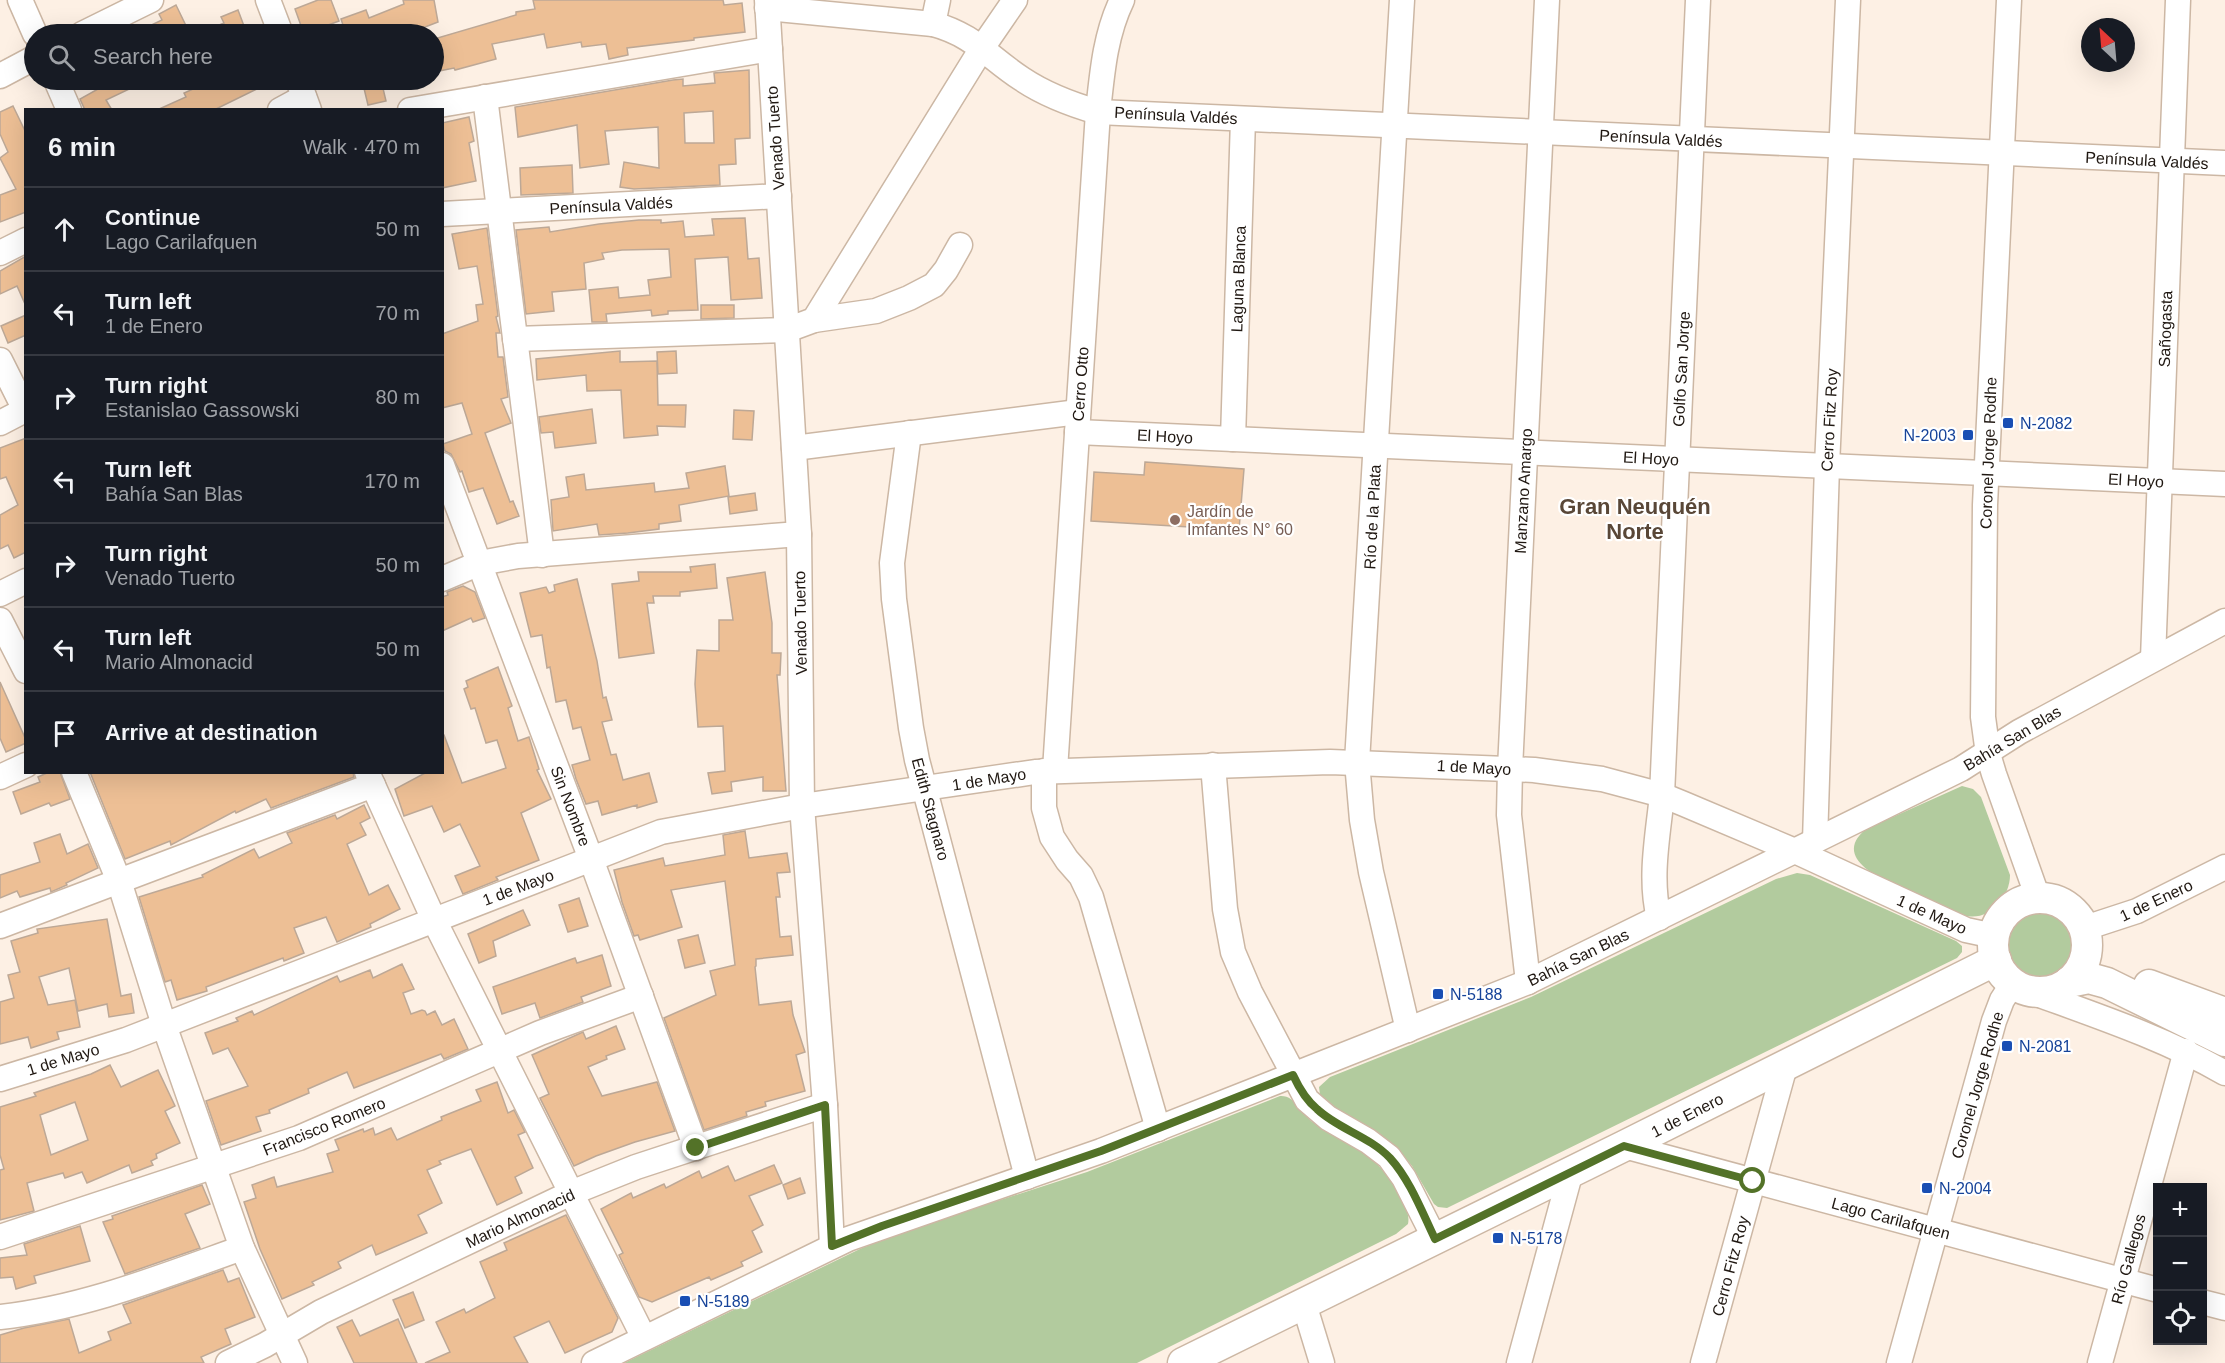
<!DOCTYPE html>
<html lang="en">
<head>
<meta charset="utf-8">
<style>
	:root { --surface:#171b24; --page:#242831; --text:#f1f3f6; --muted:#9ea1a6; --line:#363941 }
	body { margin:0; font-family:Helvetica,sans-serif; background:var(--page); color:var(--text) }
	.controls { position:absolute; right:18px; bottom:18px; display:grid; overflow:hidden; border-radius:0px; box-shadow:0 6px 24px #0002 }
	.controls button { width:54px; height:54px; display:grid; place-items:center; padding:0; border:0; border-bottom:2px solid var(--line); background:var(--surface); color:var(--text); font:30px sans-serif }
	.compass { position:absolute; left:2081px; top:18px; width:54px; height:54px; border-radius:50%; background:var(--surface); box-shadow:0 6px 24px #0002; rotate:334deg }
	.stop { position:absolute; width:18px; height:18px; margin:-14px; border:4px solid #537228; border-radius:50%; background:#fff }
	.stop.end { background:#537228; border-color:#fff; box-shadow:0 2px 6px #0008 }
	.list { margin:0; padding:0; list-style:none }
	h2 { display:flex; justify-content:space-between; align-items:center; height:78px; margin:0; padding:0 24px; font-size:26px }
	h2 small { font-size:20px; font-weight:400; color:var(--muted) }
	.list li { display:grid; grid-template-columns:39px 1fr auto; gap:18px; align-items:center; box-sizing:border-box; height:84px; padding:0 24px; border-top:2px solid var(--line) }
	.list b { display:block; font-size:22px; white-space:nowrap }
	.list p { margin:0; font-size:20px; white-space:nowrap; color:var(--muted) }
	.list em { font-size:20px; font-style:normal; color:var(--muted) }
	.icon { flex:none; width:33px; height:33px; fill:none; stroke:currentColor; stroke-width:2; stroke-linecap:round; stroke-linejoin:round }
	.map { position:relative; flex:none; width:2225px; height:1363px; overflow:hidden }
	.search { position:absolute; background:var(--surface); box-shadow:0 6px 24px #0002; left:24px; top:24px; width:420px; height:66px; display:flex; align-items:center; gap:15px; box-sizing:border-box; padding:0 21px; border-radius:33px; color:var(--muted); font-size:22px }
	.panel { position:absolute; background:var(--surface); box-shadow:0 6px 24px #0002; left:24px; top:108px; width:420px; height:666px; border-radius:0px }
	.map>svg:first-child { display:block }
	.green { fill:#b2cb9e }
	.building { fill:#edbf95; stroke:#bda896; stroke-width:1.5; fill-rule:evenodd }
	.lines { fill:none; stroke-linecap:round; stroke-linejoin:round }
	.minor-casing { stroke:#ccb7a4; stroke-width:27 }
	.major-casing { stroke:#ccb7a4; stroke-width:33 }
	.minor { stroke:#fff; stroke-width:24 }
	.major { stroke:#fff; stroke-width:30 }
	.route { stroke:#537228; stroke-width:8 }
	.transit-dot { fill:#1a4fb4; stroke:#fff; stroke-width:2 }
	.education-dot { fill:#8d6e63; stroke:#fff; stroke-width:2 }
	.labels { text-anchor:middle; stroke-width:4.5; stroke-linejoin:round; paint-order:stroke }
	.street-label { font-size:16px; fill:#201812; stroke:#fff }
	.transit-label { font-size:16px; fill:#164399; stroke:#fff; text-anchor:start }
	.education-label { font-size:16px; fill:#785e54; stroke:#fff; text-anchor:start }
	.district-label { font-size:22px; font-weight:bold; fill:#594737; stroke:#fff }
</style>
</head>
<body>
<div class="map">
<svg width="2225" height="1363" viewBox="0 0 2225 1363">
	<rect width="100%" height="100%" fill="#fdf0e4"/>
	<g class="green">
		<path d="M1962,786L1973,789L1981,797L2010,875C2010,899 1987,923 1963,915C1947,908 1931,901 1915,894C1893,884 1827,861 1866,829Z"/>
		<path d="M1797,873L1810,875L1956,941L1962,946V952L1957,958L1447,1208L1438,1207L1434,1204L1412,1166L1398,1149L1335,1110L1320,1095L1319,1087L1330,1077L1531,997L1776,879Z"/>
		<circle cx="2040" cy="944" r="33"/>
		<path d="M1280,1096C1296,1095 1302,1115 1314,1123C1353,1149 1378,1152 1400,1197C1405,1206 1410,1214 1408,1224L1396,1234L1137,1363H624L862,1248L923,1225L1087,1172Z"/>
	</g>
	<g class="building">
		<path d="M318,0H331L339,21L304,34L295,9Z"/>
		<path d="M403,0H434L438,22L407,34H330L344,28L341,19L366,10L369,18L404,4Z"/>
		<path d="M533,0H723L724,5L742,3L745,32L694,38V40L627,48L628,55L609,59L606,44L582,47L581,42L547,48L544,34L492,44L496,59L455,70L454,68L434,72V39L516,15V12L535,9Z"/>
		<path d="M176,5L190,34H133L162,20L159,14Z"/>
		<path d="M238,10L247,34H198L224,23L221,17Z"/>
		<path d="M749,70L750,138L735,139L736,164L719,165L720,185L634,189L620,187L624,162L659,168L658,127L605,131L609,164L580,168L577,125L518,137L515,107L673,80L683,79V86L715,83L714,73ZM713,111L714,143H685L684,113Z"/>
		<path d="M114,80H148L106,100L112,110H85L80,99Z"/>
		<path d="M213,80H275L214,110H157L186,97L184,93Z"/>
		<path d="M362,80H381L386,101L368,105Z"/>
		<path d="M13,106L26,133V212L0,222V195L16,189L0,158L8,152L0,134V112Z"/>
		<path d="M469,117L474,141L469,143L476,181L442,188V123Z"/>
		<path d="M572,165L573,193L521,195L520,168Z"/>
		<path d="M745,218L748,259L759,258L762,298L731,300L728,257L695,259L698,310L668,311V314L652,316L651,310L606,314L607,322H592L589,290L618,287L619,298L650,295L648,280L671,277L669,249L622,250L602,253L604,259L584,263L586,289L552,292L554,311L526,314L516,230L549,227L550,232L599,224L639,220H661V223L683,221L685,237L714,235L712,219Z"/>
		<path d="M487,228L498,316L496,317L500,333H496L498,357H503L508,397L501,399L511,423L485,433L510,502L513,501L519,516L497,524L483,488L469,492L462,471L460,472L451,454L445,451L443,444L472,434L462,403L442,408V334L478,321L476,305L483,304L477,266L459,269L452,234Z"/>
		<path d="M26,256V304H25L17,286L0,294V271Z"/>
		<path d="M701,305H734V318L701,319Z"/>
		<path d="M26,315V335L8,343L1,326Z"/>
		<path d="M620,351V362L657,361L658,405H686L685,427L657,426L658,435L624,438L621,390L587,391L586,375L537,380L536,359Z"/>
		<path d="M676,351L677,373L658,374L657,352Z"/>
		<path d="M592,409L596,443L555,448L553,432L541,433L539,417Z"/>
		<path d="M734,410L754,411L752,440L733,439Z"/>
		<path d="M26,438V552L14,558L8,545L0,549V515L18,505L6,477L0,479V448Z"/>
		<path d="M1145,462L1244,469L1239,530L1091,521L1094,472L1144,475Z"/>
		<path d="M725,466L729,496L679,505L681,521L659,524V529L628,533L599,535L597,524L553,531L551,500L569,497L566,477L584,474L586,490L654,483L655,492L689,488L686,473Z"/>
		<path d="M755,493L757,510L730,514L728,497Z"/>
		<path d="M715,564L717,588L680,592V596H653L654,603H647L654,653L619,658L612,584L639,581L638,572H691L690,567Z"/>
		<path d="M765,572L772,623V653H781L780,675H777L786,791H763V777L731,782L732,791L712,794L708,773L725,771L723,726L698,727L695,684L697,650L719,651V620H733L727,578Z"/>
		<path d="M577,579L597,661L603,698L606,697L612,720L602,722L611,755L616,754L623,780L649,773L657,802L637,808V805L602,815L598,801L586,804L576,779L572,765L590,760L581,727L573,729L566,700L556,702L550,667L547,668L542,635L531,637L520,593L546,587L549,593L555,591L554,585Z"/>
		<path d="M463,586L475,592L485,618L473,622L471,618L442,631V597L448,595L447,592Z"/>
		<path d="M498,667L512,706L508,708L518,741L529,737L539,769L537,770L551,799L521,813L539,860L496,877L498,880L463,894L455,876L480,866L460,824L444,832L432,806L404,816L395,789L427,772H442V735H444L462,783L506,768L497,740L486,743L475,708L471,709L464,689L468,687L466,681Z"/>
		<path d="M0,682L26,740V743L6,752L0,738Z"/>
		<path d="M49,772H60L70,799L51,806L49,803L21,814L13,792L40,782L38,777Z"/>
		<path d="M90,772H353L354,777L271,808L266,799L236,813L235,811L171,845L170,841L125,859Z"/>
		<path d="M364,805L370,818L360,823L366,835L347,844L369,895L388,885L400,909L370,924L371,927L337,942L326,917L294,928L304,953L284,961L283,958L206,987L207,991L177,1000L171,980L165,982L139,897L203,877L202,875L254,849L259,858L292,843L287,833L335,815L337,819Z"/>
		<path d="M745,831L749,858L787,853L790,872L777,873L780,897H776L780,937L791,936L793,955L756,959V966L755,967L759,1005L791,1001L793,1015L805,1052L796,1055L805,1091L765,1102L766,1106L746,1112L747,1116L704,1130L664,1018L716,995L710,971L735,965L725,881L671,890L682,927L640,940L638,935L634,936L622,902L614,870L663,858L665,866L725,855L723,835Z"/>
		<path d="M60,834L67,854L88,844L98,868L66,883L67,885L51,892L50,888L20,897L17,891L0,898V875L40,862L34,843Z"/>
		<path d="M579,898L588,926L568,932L559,905Z"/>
		<path d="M523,910L530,925L493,941L496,956L479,963L468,934Z"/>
		<path d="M107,919L121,996L131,994L134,1013L109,1017L107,1004L78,1011L69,968L39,977L48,1005L75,1000L80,1027L57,1032L59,1039L31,1048L28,1037L0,1044V1002L14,998L8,975L20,972L11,941L38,933L37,929Z"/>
		<path d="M698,935L705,963L685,968L678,940Z"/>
		<path d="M602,955L611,986L581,997L583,1002L540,1018L535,1003L502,1014L493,987L575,958L577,963Z"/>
		<path d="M402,964L414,989L403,993L411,1014L422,1010L425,1011L427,1015L435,1011L442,1025L454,1019L468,1049L444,1059L441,1054L354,1088L347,1072L308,1089L309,1093L269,1110L270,1113L256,1117L261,1131L221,1145L206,1101L248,1086L228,1048L213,1054L205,1033L238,1021L236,1018L252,1011L254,1015L337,976L340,982L370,970L373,978Z"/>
		<path d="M616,1026L625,1049L606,1056L607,1059L588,1067L602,1096L657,1082L675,1131L635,1142L596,1156L574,1166L540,1098L549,1094L532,1055L583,1032L586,1039Z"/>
		<path d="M110,1065L121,1087L158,1070L175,1106L165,1111L180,1143L156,1154L157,1158L151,1161L153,1165L132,1173L129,1165L87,1183L82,1172L65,1178L63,1173L27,1183L34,1211L0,1220V1170L4,1169L0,1155V1107L36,1096L34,1093L91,1074ZM75,1102L88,1140L51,1155L40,1115Z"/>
		<path d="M497,1082L508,1113L514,1110L525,1132L518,1135L533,1168L515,1177L522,1193L497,1205L471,1149L439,1161L441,1164L427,1170L442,1203L418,1215L427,1233L376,1255L372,1245L338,1262L341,1268L312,1282L314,1285L282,1299L260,1249L244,1202L256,1198L252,1185L274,1177L277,1187L333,1172L327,1154L339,1150L335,1140L363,1129L364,1132L373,1128L375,1135L391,1128L397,1140L442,1120L441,1117L481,1101L476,1090Z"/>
		<path d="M774,1165L782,1183L749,1196L763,1225L752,1231L762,1252L741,1262L743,1266L711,1280L709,1277L652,1302L639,1297L619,1255L623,1253L601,1209L631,1193L633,1198L664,1184L666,1188L699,1171L702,1178L728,1166L735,1181Z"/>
		<path d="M800,1178L805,1193L788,1199L783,1185Z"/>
		<path d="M202,1185L210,1204L185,1214L200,1248L125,1274L103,1222L113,1219L112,1216Z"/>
		<path d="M566,1215L618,1318L612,1332L565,1353L549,1321L514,1337L528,1363H425L450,1352L436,1322L464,1309L466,1313L495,1298L480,1262L507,1250L504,1243Z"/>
		<path d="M80,1226L90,1261L34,1276L36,1283L16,1289L13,1277L0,1278V1258L27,1255L24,1244Z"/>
		<path d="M223,1270L228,1282L239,1278L255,1317L225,1329L231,1344L201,1357L204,1363H0V1335L24,1328L69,1319L79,1353L111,1340L108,1332L131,1323L123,1305Z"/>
		<path d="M413,1292L424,1320L405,1328L393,1300Z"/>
		<path d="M398,1319L417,1363H354L337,1327L352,1320L360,1336Z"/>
	</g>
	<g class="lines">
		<defs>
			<g id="minor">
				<path d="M20,0L35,34"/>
				<path d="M268,0L281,34"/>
				<path d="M767,0L799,534L802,806L825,1105L832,1246"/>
				<path d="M1402,0L1357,762L1362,820L1371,872L1408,1030"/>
				<path d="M2009,0L1985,505L1983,717L1988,754L1994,774L2038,898"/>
				<path d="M767,8L933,24C974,35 988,57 1022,79C1046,95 1070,104 1098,112L2225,163"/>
				<path d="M933,24L938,0"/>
				<path d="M82,34L151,0"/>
				<path d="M0,76L34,58"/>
				<path d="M56,80L69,110"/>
				<path d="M298,80L309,110"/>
				<path d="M485,97L542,555"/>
				<path d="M280,110L304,97"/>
				<path d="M410,110L770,49"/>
				<path d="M442,214L779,196"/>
				<path d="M0,253L26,240"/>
				<path d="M814,320L876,311L909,298L934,285L946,270L960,245"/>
				<path d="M515,339L787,330L814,320L982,48L1015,0"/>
				<path d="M0,360L26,412"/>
				<path d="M0,423L25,410"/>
				<path d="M1077,432L2225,484"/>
				<path d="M909,433L892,563L894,599L911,728L917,760L1027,1177"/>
				<path d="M1233,439L1243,119"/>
				<path d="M794,448L1078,412"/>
				<path d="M442,465L591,859L696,1148"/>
				<path d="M442,579L480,563L518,556L799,534"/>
				<path d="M0,594L26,581"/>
				<path d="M0,620L26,671"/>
				<path d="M2153,659L2178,0"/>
				<path d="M1213,765L1225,909L1233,952L1250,992L1307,1100L1328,1118L1368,1141L1389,1157L1404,1178L1435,1239"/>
				<path d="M1055,770L1098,112C1102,74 1105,35 1122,0"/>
				<path d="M1044,771V808L1052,837L1067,860L1081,876L1091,897L1158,1129"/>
				<path d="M74,772L119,881L164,1025L242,1248L295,1363"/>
				<path d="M367,772L434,920L644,1338"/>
				<path d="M0,777L26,765"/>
				<path d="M1815,841L1827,466L1848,0"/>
				<path d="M1659,918C1649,878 1658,835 1662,795L1698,0"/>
				<path d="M0,926L373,785"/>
				<path d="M2085,928L2137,911L2225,867"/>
				<path d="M1528,982L1509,815L1510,769L1547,0"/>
				<path d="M2026,990C2094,1015 2162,1037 2225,1073"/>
				<path d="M0,1079L126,1040L661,832L802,806L1035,772L1330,762L1534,770L1602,779L1662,795L1684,804L1795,851L1966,930L1994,936"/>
				<path d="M1624,1146L2158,1290"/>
				<path d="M0,1237L299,1138L540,1033L641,996"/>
				<path d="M2202,1302L2225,1308"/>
				<path d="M1304,1304L1322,1363"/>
				<path d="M0,1317C84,1308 163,1276 242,1248"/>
				<path d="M228,1363L265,1345L321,1312L571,1193L636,1167L825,1105"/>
				<path d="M594,1363L848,1239L1101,1151L1528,982L1961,769L2019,732L2225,621"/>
				<path d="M1519,1363L1571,1171"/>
				<path d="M1703,1363L1785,1066"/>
				<path d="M1899,1363L1994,1021L2002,1000L2013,983"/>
				<path d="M2100,1363L2186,1051"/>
			</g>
			<g id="major">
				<circle cx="2040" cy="945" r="47"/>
				<path d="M2069,982L2089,978L2107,983L2225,1041"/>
				<path d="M2149,985L2225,1013"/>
				<path d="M1183,1363L1624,1146L1996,960"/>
			</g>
		</defs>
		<use href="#minor" class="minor-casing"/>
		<use href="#major" class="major-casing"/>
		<use href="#minor" class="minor"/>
		<use href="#major" class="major"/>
	</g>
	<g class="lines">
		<path class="route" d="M696,1148L825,1105L832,1246L882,1226L1101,1151L1293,1075C1299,1088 1306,1100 1317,1109C1338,1129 1369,1136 1390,1158C1410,1180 1422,1212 1435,1239L1624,1146L1753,1181"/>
	</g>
	<g class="transit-dot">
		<rect x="2002" y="417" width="12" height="12" rx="3"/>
		<rect x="1962" y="429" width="12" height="12" rx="3"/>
		<rect x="1432" y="988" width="12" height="12" rx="3"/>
		<rect x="2001" y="1040" width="12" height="12" rx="3"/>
		<rect x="1921" y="1182" width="12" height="12" rx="3"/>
		<rect x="1492" y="1232" width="12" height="12" rx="3"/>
		<rect x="679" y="1295" width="12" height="12" rx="3"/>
	</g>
	<circle class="education-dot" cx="1175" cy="520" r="6"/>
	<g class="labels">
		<g class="street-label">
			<text transform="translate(1176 115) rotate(3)" y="6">Península Valdés</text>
			<text transform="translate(775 138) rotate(-94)" y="6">Venado Tuerto</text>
			<text transform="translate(1661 138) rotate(3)" y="6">Península Valdés</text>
			<text transform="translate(2147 160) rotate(3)" y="6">Península Valdés</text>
			<text transform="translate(611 205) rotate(-3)" y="6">Península Valdés</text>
			<text transform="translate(1238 279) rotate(-88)" y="6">Laguna Blanca</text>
			<text transform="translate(2165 329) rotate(-88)" y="6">Sañogasta</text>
			<text transform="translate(1681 369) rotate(-87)" y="6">Golfo San Jorge</text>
			<text transform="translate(1080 384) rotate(-86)" y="6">Cerro Otto</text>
			<text transform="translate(1829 420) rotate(-87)" y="6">Cerro Fitz Roy</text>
			<text transform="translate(1165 436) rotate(3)" y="6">El Hoyo</text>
			<text transform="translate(1988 453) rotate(-88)" y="6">Coronel Jorge Rodhe</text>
			<text transform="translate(1651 458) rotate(3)" y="6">El Hoyo</text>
			<text transform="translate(2136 480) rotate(3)" y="6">El Hoyo</text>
			<text transform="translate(1523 491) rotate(-87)" y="6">Manzano Amargo</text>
			<text transform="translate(1372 517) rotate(-87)" y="6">Río de la Plata</text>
			<text transform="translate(800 623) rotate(-91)" y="6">Venado Tuerto</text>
			<text transform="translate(2012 738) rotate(-31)" y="6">Bahía San Blas</text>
			<text transform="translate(1474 767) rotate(3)" y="6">1 de Mayo</text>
			<text transform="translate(989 779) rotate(-9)" y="6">1 de Mayo</text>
			<text transform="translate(571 806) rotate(69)" y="6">Sin Nombre</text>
			<text transform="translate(931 809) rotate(75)" y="6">Edith Stagnaro</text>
			<text transform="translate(518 887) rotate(-21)" y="6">1 de Mayo</text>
			<text transform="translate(2156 900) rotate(-25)" y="6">1 de Enero</text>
			<text transform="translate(1932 914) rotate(24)" y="6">1 de Mayo</text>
			<text transform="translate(1578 957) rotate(-26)" y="6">Bahía San Blas</text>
			<text transform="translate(63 1059) rotate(-17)" y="6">1 de Mayo</text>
			<text transform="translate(1977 1085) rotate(-74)" y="6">Coronel Jorge Rodhe</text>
			<text transform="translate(1687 1115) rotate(-27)" y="6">1 de Enero</text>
			<text transform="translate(324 1126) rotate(-22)" y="6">Francisco Romero</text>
			<text transform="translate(520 1218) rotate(-25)" y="6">Mario Almonacid</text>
			<text transform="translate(1891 1218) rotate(15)" y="6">Lago Carilafquen</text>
			<text transform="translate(2128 1259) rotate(-75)" y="6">Río Gallegos</text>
			<text transform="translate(1730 1266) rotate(-75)" y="6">Cerro Fitz Roy</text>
		</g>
		<g class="transit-label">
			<text x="2020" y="429">N-2082</text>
			<text x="1956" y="441" text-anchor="end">N-2003</text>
			<text x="1450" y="1000">N-5188</text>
			<text x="2019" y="1052">N-2081</text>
			<text x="1939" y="1194">N-2004</text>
			<text x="1510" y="1244">N-5178</text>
			<text x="697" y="1307">N-5189</text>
		</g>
		<g class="education-label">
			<text x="1187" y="517">Jardín de<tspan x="1187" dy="18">Imfantes N° 60</tspan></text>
		</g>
		<g class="district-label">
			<text x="1635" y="514">Gran Neuquén<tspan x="1635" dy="25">Norte</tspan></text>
		</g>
	</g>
</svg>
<div class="controls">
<button>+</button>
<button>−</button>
<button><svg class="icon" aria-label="locate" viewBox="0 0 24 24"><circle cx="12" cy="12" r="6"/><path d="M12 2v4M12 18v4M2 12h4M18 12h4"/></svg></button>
</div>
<svg class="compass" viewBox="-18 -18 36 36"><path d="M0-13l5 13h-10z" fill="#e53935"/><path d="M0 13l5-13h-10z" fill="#9ea1a6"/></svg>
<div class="stop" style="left:1753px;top:1181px"></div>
<div class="stop end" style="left:696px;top:1148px"></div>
<div class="search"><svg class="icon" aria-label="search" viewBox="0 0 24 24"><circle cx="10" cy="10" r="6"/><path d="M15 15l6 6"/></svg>Search here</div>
<section class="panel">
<h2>6 min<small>Walk · 470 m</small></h2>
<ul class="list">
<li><svg class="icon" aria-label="ahead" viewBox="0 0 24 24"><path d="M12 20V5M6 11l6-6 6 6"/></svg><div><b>Continue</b><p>Lago Carilafquen</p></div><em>50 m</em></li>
<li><svg class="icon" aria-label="left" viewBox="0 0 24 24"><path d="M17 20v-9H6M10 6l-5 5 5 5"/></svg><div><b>Turn left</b><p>1 de Enero</p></div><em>70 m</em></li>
<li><svg class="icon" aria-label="right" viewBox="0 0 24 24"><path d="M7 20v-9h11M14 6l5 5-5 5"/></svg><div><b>Turn right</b><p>Estanislao Gassowski</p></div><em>80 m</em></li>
<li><svg class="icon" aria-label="left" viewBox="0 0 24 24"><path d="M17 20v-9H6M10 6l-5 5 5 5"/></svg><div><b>Turn left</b><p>Bahía San Blas</p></div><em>170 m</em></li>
<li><svg class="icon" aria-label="right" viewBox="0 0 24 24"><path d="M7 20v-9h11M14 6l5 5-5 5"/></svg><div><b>Turn right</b><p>Venado Tuerto</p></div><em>50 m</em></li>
<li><svg class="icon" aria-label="left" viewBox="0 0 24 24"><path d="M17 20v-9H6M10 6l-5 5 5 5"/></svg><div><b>Turn left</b><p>Mario Almonacid</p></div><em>50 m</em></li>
<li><svg class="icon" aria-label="arrive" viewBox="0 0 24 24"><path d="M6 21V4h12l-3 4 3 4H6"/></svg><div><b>Arrive at destination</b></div></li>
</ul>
</section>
</div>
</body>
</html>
